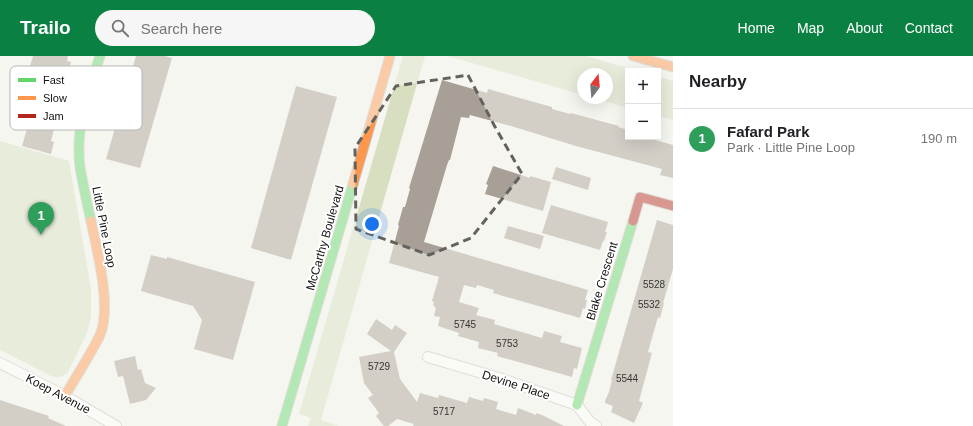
<!DOCTYPE html>
<html lang="en">
<head>
<meta charset="utf-8">
<style>
	:root { --surface:#fff; --page:#f6f6f6; --text:#202124; --muted:#757577; --line:#e0e0e0; --accent:#0b8043 }
	body { margin:0; font-family:Arial,sans-serif; background:var(--page); color:var(--text) }
	.controls { position:absolute; right:12px; top:12px; display:grid; overflow:hidden; border-radius:0px; box-shadow:0 4px 16px #0002 }
	.controls button { width:36px; height:36px; display:grid; place-items:center; padding:0; border:0; border-bottom:1px solid var(--line); background:var(--surface); color:var(--text); font:20px sans-serif }
	.compass { position:absolute; left:577px; top:12px; width:36px; height:36px; border-radius:50%; background:var(--surface); box-shadow:0 4px 16px #0002; rotate:16deg }
	.you { position:absolute; left:372px; top:168px; width:14px; height:14px; margin:-10px; border:3px solid #fff; border-radius:50%; background:#1a73e8; box-shadow:0 0 0 6px #1a73e833 }
	.badge { display:grid; place-items:center; width:26px; height:26px; border-radius:50%; background:var(--accent); color:#fff; font-size:13px; font-weight:700 }
	.pin { position:absolute; translate:-50% -33px; filter:drop-shadow(0 1px 2px #0008) }
	.pin::after { content:''; position:absolute; top:21px; width:14px; height:12px; background:inherit; clip-path:polygon(0 0,100% 0,50% 100%) }
	.list { margin:0; padding:0; list-style:none }
	h2 { display:flex; justify-content:space-between; align-items:center; height:52px; margin:0; padding:0 16px; font-size:17px }
	h2 small { font-size:13px; font-weight:400; color:var(--muted) }
	.list li { display:grid; grid-template-columns:26px 1fr auto; gap:12px; align-items:center; box-sizing:border-box; height:60px; padding:0 16px; border-top:1px solid var(--line) }
	.list b { display:block; font-size:15px; white-space:nowrap }
	.list p { margin:0; font-size:13px; white-space:nowrap; color:var(--muted) }
	.list em { font-size:13px; font-style:normal; color:var(--muted) }
	.icon { flex:none; width:22px; height:22px; fill:none; stroke:currentColor; stroke-width:2; stroke-linecap:round; stroke-linejoin:round }
	.map { position:relative; flex:none; width:673px; height:370px; overflow:hidden }
	header { display:flex; align-items:center; gap:24px; box-sizing:border-box; height:56px; padding:0 20px; background:var(--accent); color:#fff }
	header strong { font-size:19px }
	nav { display:flex; gap:22px; margin-inline-start:auto; font-size:14px }
	.search { width:280px; height:36px; background:var(--page); display:flex; align-items:center; gap:10px; box-sizing:border-box; padding:0 14px; border-radius:22px; color:var(--muted); font-size:15px }
	main { display:flex }
	aside { flex:1; background:var(--surface) }
	.map>svg:first-child { display:block }
	.green { fill:#d8dfc1 }
	.building { fill:#a89f96 }
	.lines { fill:none; stroke-linecap:round; stroke-linejoin:round }
	.street-casing { stroke:#c4c3bf; stroke-width:12 }
	.fast-casing { stroke:#c4c3bf; stroke-width:11 }
	.slow-casing { stroke:#c4c3bf; stroke-width:11 }
	.jam-casing { stroke:#c4c3bf; stroke-width:11 }
	.street { stroke:#fefefd; stroke-width:10 }
	.fast { stroke:#63d668; stroke-width:9 }
	.slow { stroke:#ff974d; stroke-width:9 }
	.jam { stroke:#b3261e; stroke-width:9 }
	.marked { fill:none; stroke:#63625e; stroke-width:3; stroke-dasharray:8 5; stroke-linejoin:round }
	.labels { text-anchor:middle; stroke-width:4; stroke-linejoin:round; paint-order:stroke }
	.number-label { font-size:10px; fill:#393632 }
	.street-label { font-size:12px; fill:#141310; stroke:#fff }
	.key { fill:#fff; stroke:#b8b8b7; stroke-width:1 }
	.key-label { font-size:11px; fill:#141310 }
</style>
</head>
<body>
<header>
<strong>Trailo</strong>
<div class="search"><svg class="icon" aria-label="search" viewBox="0 0 24 24"><circle cx="10" cy="10" r="6"/><path d="M15 15l6 6"/></svg>Search here</div>
<nav><a>Home</a><a>Map</a><a>About</a><a>Contact</a></nav>
</header>
<main>
<div class="map">
<svg width="673" height="370" viewBox="0 0 673 370">
	<rect width="100%" height="100%" fill="#f6f5f0"/>
	<g class="green">
		<path d="M403,0H425L321,364L338,370H308L311,362L299,358Z"/>
		<path d="M448,0H587L638,15H628V52L594,42H607V18H583V39Z"/>
		<path d="M658,21L673,25V64L658,60Z"/>
		<path d="M0,85L69,105L91,233V261L87,277L68,316L61,321H53L0,294Z"/>
	</g>
	<g class="building">
		<path d="M33,0H68L67,5L71,6L51,85L54,86L51,98L22,90L31,59L29,58L34,39L25,37L32,11L30,10Z"/>
		<path d="M136,0H165L172,2L140,112L106,103Z"/>
		<path d="M442,24L487,37L488,33L552,51V53L570,58L571,57L619,70L618,71L628,74V81H656L655,84L673,89V122L660,119L662,113L576,90L511,70L470,59L469,62L461,61L450,104H449L447,109L424,186L588,234L585,244H587L585,253L583,252L580,262L493,237L494,234L477,229L476,232L464,229L459,246L479,252L476,259L495,264L494,268L542,282L544,275L562,280L560,286L582,292L577,313L574,312L572,321L497,300L498,297L478,292L479,286L458,280L459,277L438,270L440,261L434,260L436,252L434,251L435,250L433,249L434,246L432,245L439,221L389,207L399,170L398,169L403,151H405L410,133L409,132Z"/>
		<path d="M296,30L337,41L291,204L251,192Z"/>
		<path d="M493,110L530,122V120L551,126L543,155L485,138L488,129L486,128Z"/>
		<path d="M556,111L591,122L588,134L552,123Z"/>
		<path d="M551,149L608,166L605,176H607L604,185H603L600,194L542,177Z"/>
		<path d="M657,164L673,169V213L663,247H664L660,262L658,261L648,296L652,297L639,345L643,347L634,367L611,356L613,350L605,347V345L609,336L612,324H611Z"/>
		<path d="M508,170L544,180L540,193L504,182Z"/>
		<path d="M151,199L167,203V201L255,226L233,304L194,293L202,264L193,250L141,235Z"/>
		<path d="M376,263L392,274L395,269L407,277L394,296L400,323L417,346L420,337L438,342L439,339L467,347L469,341L483,345L484,342L498,346L496,353L516,359L518,352L536,359V357L542,359L564,370H413L414,368L397,363L388,370H384L376,360L379,357L368,342L373,339L364,327L359,301L391,295L367,278Z"/>
		<path d="M135,300L138,314L141,313L145,327L156,332L146,344L130,348L123,320L118,321L114,305Z"/>
		<path d="M0,344L49,360L48,362L66,370H0Z"/>
	</g>
	<g class="lines">
		<defs>
			<g id="street">
				<path d="M428,301L502,323L577,349L590,366L596,370"/>
				<path d="M0,307L65,340L116,370"/>
			</g>
			<g id="fast">
				<path d="M91,165C87,147 83,129 80,111C75,72 88,36 100,0"/>
				<path d="M577,349L633,165"/>
				<path d="M282,370L353,128"/>
			</g>
			<g id="slow">
				<path d="M633,0L673,11"/>
				<path d="M353,128L390,0"/>
				<path d="M65,340C76,320 90,300 100,279C112,250 97,195 91,165"/>
			</g>
			<path id="jam" d="M633,165L640,141L673,150"/>
		</defs>
		<use href="#street" class="street-casing"/>
		<use href="#fast" class="fast-casing"/>
		<use href="#slow" class="slow-casing"/>
		<use href="#jam" class="jam-casing"/>
		<use href="#street" class="street"/>
		<use href="#fast" class="fast"/>
		<use href="#slow" class="slow"/>
		<use href="#jam" class="jam"/>
	</g>
	<path d="M0 0H673V370H0ZM468,19L494,69L522,118L471,182L429,199L356,173L355,92L396,30Z" fill="#f6f5f0" fill-opacity=".55" fill-rule="evenodd"/>
	<path class="marked" d="M468,19L494,69L522,118L471,182L429,199L356,173L355,92L396,30Z"/>
	<g class="labels">
		<g class="number-label">
			<text x="654" y="232">5528</text>
			<text x="649" y="252">5532</text>
			<text x="465" y="272">5745</text>
			<text x="507" y="291">5753</text>
			<text x="379" y="314">5729</text>
			<text x="627" y="326">5544</text>
			<text x="444" y="359">5717</text>
		</g>
		<g class="street-label">
			<text transform="translate(104 171) rotate(79)" y="4">Little Pine Loop</text>
			<text transform="translate(325 182) rotate(-74)" y="4">McCarthy Boulevard</text>
			<text transform="translate(602 225) rotate(-73)" y="4">Blake Crescent</text>
			<text transform="translate(516 329) rotate(18)" y="4">Devine Place</text>
			<text transform="translate(58 338) rotate(28)" y="4">Koep Avenue</text>
		</g>
	</g>
	<rect x="10" y="10" width="132" height="64" rx="6" class="key"/>
	<rect x="18" y="22" width="18" height="4" fill="#63d668"/>
	<rect x="18" y="40" width="18" height="4" fill="#ff974d"/>
	<rect x="18" y="58" width="18" height="4" fill="#b3261e"/>
	<g class="key-label">
		<text x="43" y="28">Fast</text>
		<text x="43" y="46">Slow</text>
		<text x="43" y="64">Jam</text>
	</g>
</svg>
<div class="controls">
<button>+</button>
<button>−</button>
</div>
<svg class="compass" viewBox="-18 -18 36 36"><path d="M0-13l5 13h-10z" fill="#e53935"/><path d="M0 13l5-13h-10z" fill="#757577"/></svg>
<div class="you"></div>
<div class="pin badge" style="left:41px;top:179px;background:#2e9e5b">1</div>
</div>
<aside>
<h2>Nearby<small></small></h2>
<ul class="list">
<li><span class="badge" style="background:#2e9e5b">1</span><div><b>Fafard Park</b><p>Park · Little Pine Loop</p></div><em>190 m</em></li>
</ul>
</aside>
</main>
</body>
</html>
